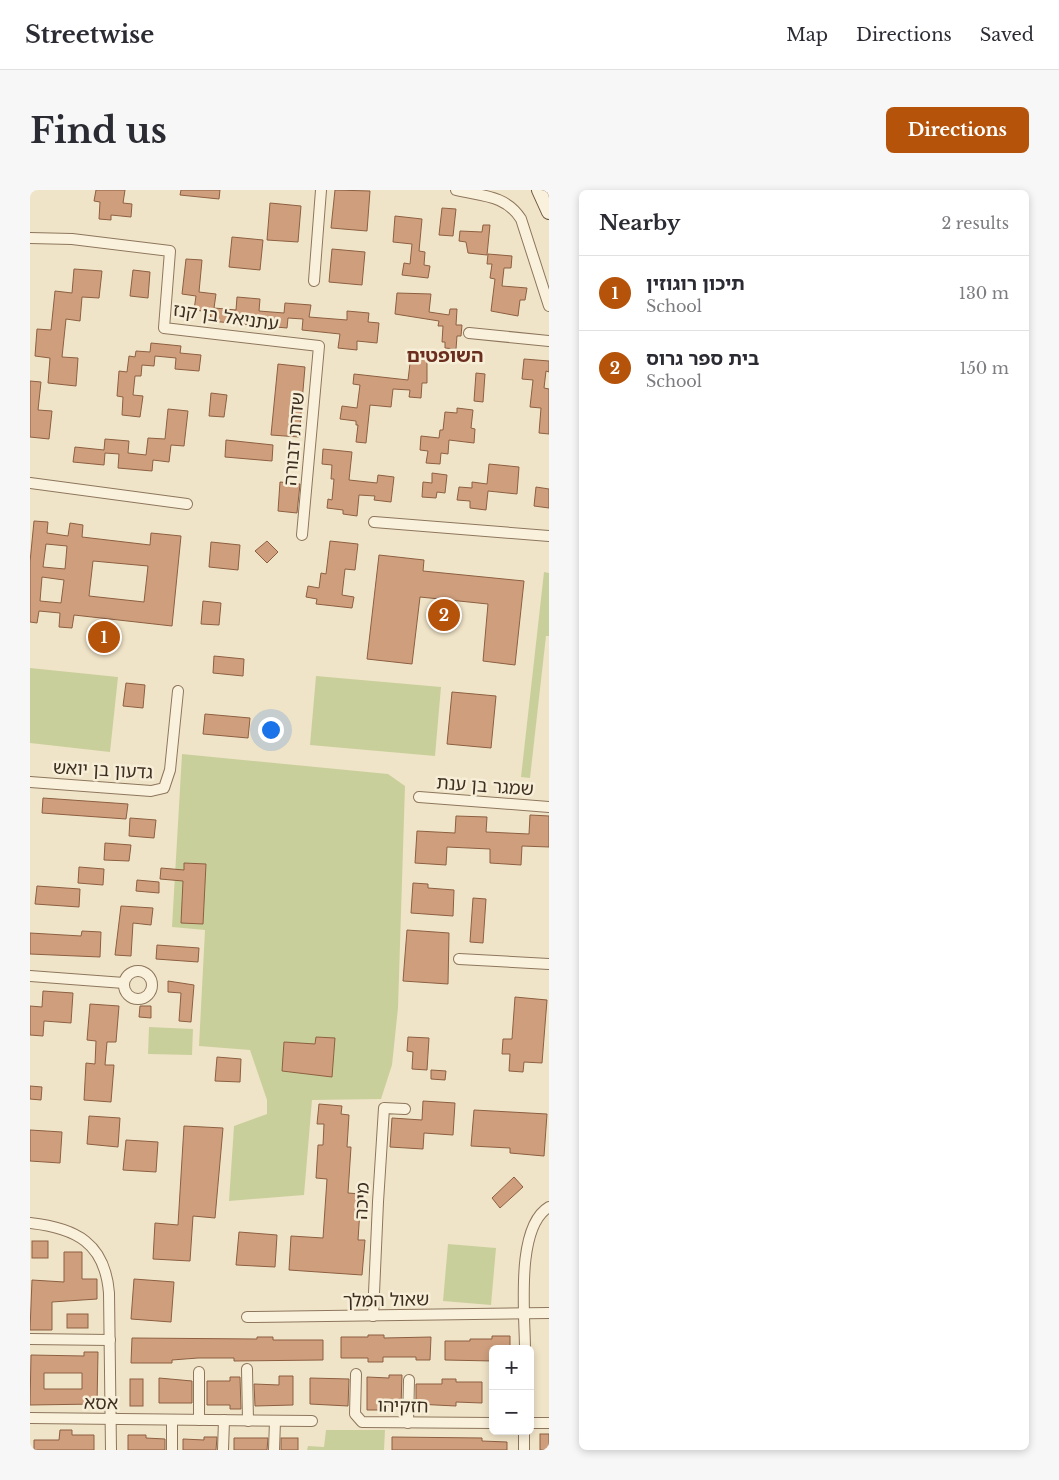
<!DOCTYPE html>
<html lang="en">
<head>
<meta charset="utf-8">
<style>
	:root { --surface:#fff; --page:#f7f7f7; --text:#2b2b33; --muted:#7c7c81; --line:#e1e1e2; --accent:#b45309 }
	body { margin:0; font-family:"Libre Baskerville","Noto Sans Hebrew",serif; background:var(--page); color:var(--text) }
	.controls { position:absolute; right:15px; bottom:15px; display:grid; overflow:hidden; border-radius:8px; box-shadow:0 2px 8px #0003 }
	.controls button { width:45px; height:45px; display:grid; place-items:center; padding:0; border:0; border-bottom:1px solid var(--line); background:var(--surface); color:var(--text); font:25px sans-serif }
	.you { position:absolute; left:240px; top:539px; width:18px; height:18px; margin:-12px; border:4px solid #fff; border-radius:50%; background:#1a73e8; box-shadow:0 0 0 8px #1a73e833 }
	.badge { display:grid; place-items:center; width:32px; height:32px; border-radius:50%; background:var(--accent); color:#fff; font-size:16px; font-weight:700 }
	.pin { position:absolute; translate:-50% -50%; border:2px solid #fff; box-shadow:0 1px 5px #0006 }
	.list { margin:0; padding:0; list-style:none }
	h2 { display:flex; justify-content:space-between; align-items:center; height:65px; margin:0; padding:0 20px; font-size:21px }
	h2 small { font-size:16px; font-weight:400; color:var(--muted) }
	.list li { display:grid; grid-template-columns:32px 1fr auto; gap:15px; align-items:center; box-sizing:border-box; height:75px; padding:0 20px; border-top:1px solid var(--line) }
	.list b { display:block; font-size:19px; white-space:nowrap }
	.list p { margin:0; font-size:16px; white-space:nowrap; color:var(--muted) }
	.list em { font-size:16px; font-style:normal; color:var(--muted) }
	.map { position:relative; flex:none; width:519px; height:1260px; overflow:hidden; border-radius:8px }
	header { display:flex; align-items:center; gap:30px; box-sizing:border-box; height:70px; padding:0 25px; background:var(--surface); border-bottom:1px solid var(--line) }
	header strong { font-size:24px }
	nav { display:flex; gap:28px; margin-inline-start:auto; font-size:18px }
	.intro { display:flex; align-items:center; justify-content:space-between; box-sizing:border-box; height:120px; padding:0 30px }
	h1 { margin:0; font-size:35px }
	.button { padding:12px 22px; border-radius:8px; background:var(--accent); color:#fff; font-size:18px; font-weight:700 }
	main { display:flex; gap:30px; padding:0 30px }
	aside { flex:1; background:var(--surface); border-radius:8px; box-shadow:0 2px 8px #0003 }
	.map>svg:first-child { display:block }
	.green { fill:#c9cf9b }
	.building { fill:#cf9f7d; stroke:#8d5f41; fill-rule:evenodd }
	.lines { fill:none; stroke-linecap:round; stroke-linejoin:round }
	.street-casing { stroke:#8d765c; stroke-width:12 }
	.secondary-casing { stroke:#6f573f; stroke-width:16 }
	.street { stroke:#faf1dc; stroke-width:10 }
	.secondary { stroke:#faf1dc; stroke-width:14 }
	.labels { text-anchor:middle; stroke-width:5; stroke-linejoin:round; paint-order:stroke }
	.street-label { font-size:18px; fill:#3d2e20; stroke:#f7eed8 }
	.neighbourhood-label { font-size:19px; font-weight:bold; fill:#6b2e1e; stroke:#f7eed8 }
</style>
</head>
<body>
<header>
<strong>Streetwise</strong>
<nav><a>Map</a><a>Directions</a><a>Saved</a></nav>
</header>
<div class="intro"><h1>Find us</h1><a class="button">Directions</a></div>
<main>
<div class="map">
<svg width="519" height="1260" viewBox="0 0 519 1260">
	<rect width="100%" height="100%" fill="#f0e4c8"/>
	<g class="green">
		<path d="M514,382L519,383V446H516L500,588L491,587Z"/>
		<path d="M0,478L88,487L80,562L0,553Z"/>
		<path d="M286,486L411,497L405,566L280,555Z"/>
		<path d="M152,564L358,584L375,596L368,818L362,875L351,909L282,910L274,1005L199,1011L204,936L237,924V910L220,860L169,856L175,740L142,737Z"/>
		<path d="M119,837L163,839L162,865L118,864Z"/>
		<path d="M418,1054L466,1058L461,1115L413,1111Z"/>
		<path d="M296,1240H355L354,1260H277L278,1256L294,1257Z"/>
	</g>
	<g class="building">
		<path d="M66,0H95L93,13L102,14L101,27L81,25V30L69,29L70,12L64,11Z"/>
		<path d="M151,0H190L189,9L150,5Z"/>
		<path d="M305,0L340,1L337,41L301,38Z"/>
		<path d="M240,13L271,16L268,52L237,50Z"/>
		<path d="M412,18L426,19L423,46L409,45Z"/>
		<path d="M365,26L392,29L389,61L395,62L394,75L400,76L398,88L372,85L374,73L380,74L382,54L363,52Z"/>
		<path d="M453,35H460L457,65L438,63L436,52L429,51L430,41L452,42Z"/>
		<path d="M202,47L233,50L230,80L199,77Z"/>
		<path d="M302,59L335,62L332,95L299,92Z"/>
		<path d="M458,64L482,66L481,78H474L472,96L497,98L495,110H490L488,126L461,121L465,89L460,88L462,74H457Z"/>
		<path d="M156,69L172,70L169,102L186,104L184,118L206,120L207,107L230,109L229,121L254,123L255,113L281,115L279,127L317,130V121L339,123L338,132L349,133L347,153L327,151V160L308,158L310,144L272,140L273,129L258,128L257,138L180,131L181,122L164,120L166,106L152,104Z"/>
		<path d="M44,79L72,81L69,108L52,107L50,131L36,129L32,167L48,168L46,196L18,193L20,168L5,166L7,139L21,140L25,101L42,103Z"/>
		<path d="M103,80L120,82L118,108L100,106Z"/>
		<path d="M367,103L401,104L399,122L419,125L420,119H427L426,135H432L431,146H427L426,159L415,158V152H412L413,136H408L409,131L365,124Z"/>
		<path d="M121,153L151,156L150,163L171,165L169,181L145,179L146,168L125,166L124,176L112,175L111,186H105L103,205L113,206L110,227L92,225L93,207L87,206L89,181L97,182L99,166L105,167L106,161L120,162Z"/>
		<path d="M381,165L397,167V193H392L391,208L379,207L380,200L363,199L361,217L340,215L336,253L326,252L328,235H326V231L310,229L312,216L327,218L330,195L323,194L324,184L378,190Z"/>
		<path d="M494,169L519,171V182L516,181L514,198L519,199V244L509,243L511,218L500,217L503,190L492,189Z"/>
		<path d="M248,174L275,177L269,247L241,245Z"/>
		<path d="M446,183L455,184L453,212L444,211Z"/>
		<path d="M0,191L11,192L8,220L22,221L19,249L0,247Z"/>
		<path d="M181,203L197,205L194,227L179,226Z"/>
		<path d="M427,218L443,220L441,238L445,239L444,253L419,250L418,264L411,263L410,274L396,273L398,261L390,260L391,246L409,248L410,240H413L415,222L427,223Z"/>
		<path d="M138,219L158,221L154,256L141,255L139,272L123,270L122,281L88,278L89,264L75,263L74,275L43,272L45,257L74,260L75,249L99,251L98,263L116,265L118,248L135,249Z"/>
		<path d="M196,250L243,255L242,271L195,267Z"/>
		<path d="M293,259L322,262L319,290L347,293L348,285L364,287L361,312L344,310L345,306L329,305L327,326L313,324V320L297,318L298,309L302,310L304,289H301L302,275L292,274Z"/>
		<path d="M459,274L489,277L487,304L458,301L456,320L440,318V311L427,310L429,297L442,298V292L457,294Z"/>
		<path d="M402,283L417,285L415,303L407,302L406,308L392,307L393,292L402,293Z"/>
		<path d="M250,292L270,294L267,323L248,321Z"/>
		<path d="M506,297L519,299V318L504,316Z"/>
		<path d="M4,331L18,332L17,343L38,346L40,333L53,335L52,347L120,355L121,343L151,346L142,436L44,425L42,438L29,437L30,423L9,421L7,433L0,432V372ZM16,354L37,356L35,379L13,377ZM63,371L118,376L114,412L59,406ZM12,387L34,390L31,413L10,411Z"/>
		<path d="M237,351L248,362L237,373L225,361Z"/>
		<path d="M300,351L328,354L325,380L315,379L312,405L324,407L322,418L286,414L287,409L276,407L278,396L289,398L291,383L296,384Z"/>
		<path d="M181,352L210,355L208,380L179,377Z"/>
		<path d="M349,365L394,370L393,381L494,391L485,475L453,471L458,414L390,407L382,474L337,469Z"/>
		<path d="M173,411L191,413L189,435L171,434Z"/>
		<path d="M184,466L214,469L213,486L183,483Z"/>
		<path d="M96,493L115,495L113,518L93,516Z"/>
		<path d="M422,502L466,506L461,558L417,554Z"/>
		<path d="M175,524L220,528L218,548L173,544Z"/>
		<path d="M13,608L98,614L96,629L12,623Z"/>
		<path d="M500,625L519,626V657L492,656L491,675L460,673V659L417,657L416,675L385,673L387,641L425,643L426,626L457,627L456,642L499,644Z"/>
		<path d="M100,628L126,630L124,648L99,646Z"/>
		<path d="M75,653L101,655L99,671L74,670Z"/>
		<path d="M154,673L176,674L173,734L151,733L153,691L130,689L131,678L154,680Z"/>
		<path d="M49,677L74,679L73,695L48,693Z"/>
		<path d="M107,690L129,692V703L106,701Z"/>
		<path d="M383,693L398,694V698L424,700L423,726L381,723Z"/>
		<path d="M7,696L50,699L49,717L5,714Z"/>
		<path d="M443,708L456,709L453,753L440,752Z"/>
		<path d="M91,716L123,718L121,735L103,733L101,766L85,765Z"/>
		<path d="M377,740L419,743L418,794L373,791Z"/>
		<path d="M52,741L71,742L70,767L0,764V743L51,746Z"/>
		<path d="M127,755L169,758L168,772L126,769Z"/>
		<path d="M138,791L164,795L161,832L149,831L151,803L138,802Z"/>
		<path d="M13,801L43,803L41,833L14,831L13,846L0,845V816L12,817Z"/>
		<path d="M485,807L517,810L512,873L494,872L493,882L479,881L480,864H472L473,849H482Z"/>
		<path d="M60,814L89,816L86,852H77L75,875H84L81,912L54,910L56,873L65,874L66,851L57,850Z"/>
		<path d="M110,816H121V828L109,827Z"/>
		<path d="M286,847L305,848L302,887L252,881L254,852L285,854Z"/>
		<path d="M378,847L399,848L397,880L382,879L383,862L377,861Z"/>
		<path d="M187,867L211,869L210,892L185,891Z"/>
		<path d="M401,880L416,881L415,890L401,889Z"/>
		<path d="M0,896L12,897L11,910L0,909Z"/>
		<path d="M393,911L425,913L423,945L394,943L393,959L360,957L362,928L392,930Z"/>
		<path d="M289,914L312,916L311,924L319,925L317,957H321L318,1003L331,1004L328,1050H335L332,1085L259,1080L261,1046L293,1048L297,989L286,988L288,955H293L294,934H287Z"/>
		<path d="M444,920L517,924L514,966L480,963V958L441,956Z"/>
		<path d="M59,926L90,928L88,957L57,954Z"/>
		<path d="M154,936L193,938L185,1028L163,1026L160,1071L123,1069L125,1033L148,1035Z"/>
		<path d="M0,940L32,942L30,973L0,971Z"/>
		<path d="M96,950L128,952L126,982L93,980Z"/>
		<path d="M484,987L493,997L470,1018L462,1008Z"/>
		<path d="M209,1042L247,1045L245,1077L206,1075Z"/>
		<rect x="2" y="1051" width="16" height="17"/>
		<path d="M34,1062H52V1089H67V1109L22,1112V1140H0L2,1090L34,1092Z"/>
		<path d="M104,1089L144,1092L141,1132L101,1129Z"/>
		<rect x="37" y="1124" width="21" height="14"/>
		<path d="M338,1145H354V1148L401,1147L400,1170H386V1167H353V1172H338V1168H311V1147H338Z"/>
		<path d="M462,1146H480V1159H463V1171L415,1170V1151H440V1149H462Z"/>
		<path d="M227,1147H243V1150H293V1170L204,1171V1168H168L142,1170V1173H101L102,1148L227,1149Z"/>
		<path d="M54,1162H68L67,1214L0,1215L1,1165L54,1166ZM14,1183H52V1199H14Z"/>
		<path d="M359,1185H372L371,1216L352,1215V1220H337V1187L359,1188Z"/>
		<path d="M249,1186H263V1215L225,1216L224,1194L249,1195Z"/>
		<path d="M200,1187H210L211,1219H200V1215H177V1191H200Z"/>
		<path d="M129,1188L162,1191V1213H129Z"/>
		<path d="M280,1188L319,1189L318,1216L280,1214Z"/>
		<rect x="100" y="1189" width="13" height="27"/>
		<path d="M412,1189H426V1192H452V1213L426,1212V1216L386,1214V1194H412Z"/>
		<path d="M30,1240H42V1245H64V1260H4V1250H29Z"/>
		<rect x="510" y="1244" width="9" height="16"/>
		<path d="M98,1245H116V1248L135,1249V1260H98Z"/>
		<path d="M174,1247H187L186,1260H153V1249L174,1250Z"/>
		<path d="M362,1247L452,1248V1251L477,1252V1260H362Z"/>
		<path d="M204,1248H238L237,1260H204Z"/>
		<rect x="251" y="1248" width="17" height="12"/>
	</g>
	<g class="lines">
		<defs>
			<g id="street">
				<path d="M426,0C452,6 476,5 491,29L519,116"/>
				<path d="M0,48L42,49L140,61L134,138L289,156L272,345"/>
				<path d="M284,91L291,0"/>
				<path d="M439,143L519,151"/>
				<path d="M0,293L157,314"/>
				<path d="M344,332L519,346"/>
				<path d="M0,592L121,601L134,598L140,580L148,501"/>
				<path d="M389,607L519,617"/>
				<path d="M429,769L519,774"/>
				<circle cx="108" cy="795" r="14"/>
				<path d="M0,786L94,793"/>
				<path d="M0,1033C46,1038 75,1053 79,1103L81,1260"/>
				<path d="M343,1126L348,1012L354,918L375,919"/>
				<path d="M217,1127L519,1123"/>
				<path d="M0,1149L80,1150"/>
				<path d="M495,1159C495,1125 485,1037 519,1017"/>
				<path d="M217,1179L218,1231"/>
				<path d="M326,1184L325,1224L332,1232L463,1233"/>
				<path d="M0,1228L282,1231"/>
				<path d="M169,1230V1182"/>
				<path d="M378,1233L379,1190"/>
				<path d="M500,1233H519"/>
				<path d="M142,1260V1230"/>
				<path d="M193,1260L194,1230"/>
				<path d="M244,1260L245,1231"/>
				<path d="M494,1260V1241"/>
			</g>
			<path id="secondary" d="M509,0L519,22"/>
		</defs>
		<use href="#street" class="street-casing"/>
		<use href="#secondary" class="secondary-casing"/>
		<use href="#street" class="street"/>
		<use href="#secondary" class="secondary"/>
	</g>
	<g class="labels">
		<g class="street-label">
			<text transform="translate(196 127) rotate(8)" y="6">עתניאל בן קנז</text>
			<text transform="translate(264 249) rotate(-85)" y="6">שדרת דבורה</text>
			<text transform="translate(73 580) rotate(3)" y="6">גדעון בן יואש</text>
			<text transform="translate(455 596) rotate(4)" y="6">שמגר בן ענת</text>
			<text transform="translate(332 1011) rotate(-87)" y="6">מיכה</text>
			<text transform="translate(356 1110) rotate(-1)" y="6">שאול המלך</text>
			<text transform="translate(71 1213) rotate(1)" y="6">אסא</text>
			<text transform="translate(373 1216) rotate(1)" y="6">חזקיהו</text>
		</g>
		<g class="neighbourhood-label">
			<text x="415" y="172">השופטים</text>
		</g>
	</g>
</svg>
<div class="controls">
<button>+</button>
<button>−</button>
</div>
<div class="you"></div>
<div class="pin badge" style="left:74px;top:447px">1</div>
<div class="pin badge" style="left:414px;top:425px">2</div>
</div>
<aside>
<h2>Nearby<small>2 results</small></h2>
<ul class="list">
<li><span class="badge">1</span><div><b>תיכון רוגוזין</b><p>School</p></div><em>130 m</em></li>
<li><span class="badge">2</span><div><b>בית ספר גרוס</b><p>School</p></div><em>150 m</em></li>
</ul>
</aside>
</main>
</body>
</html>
